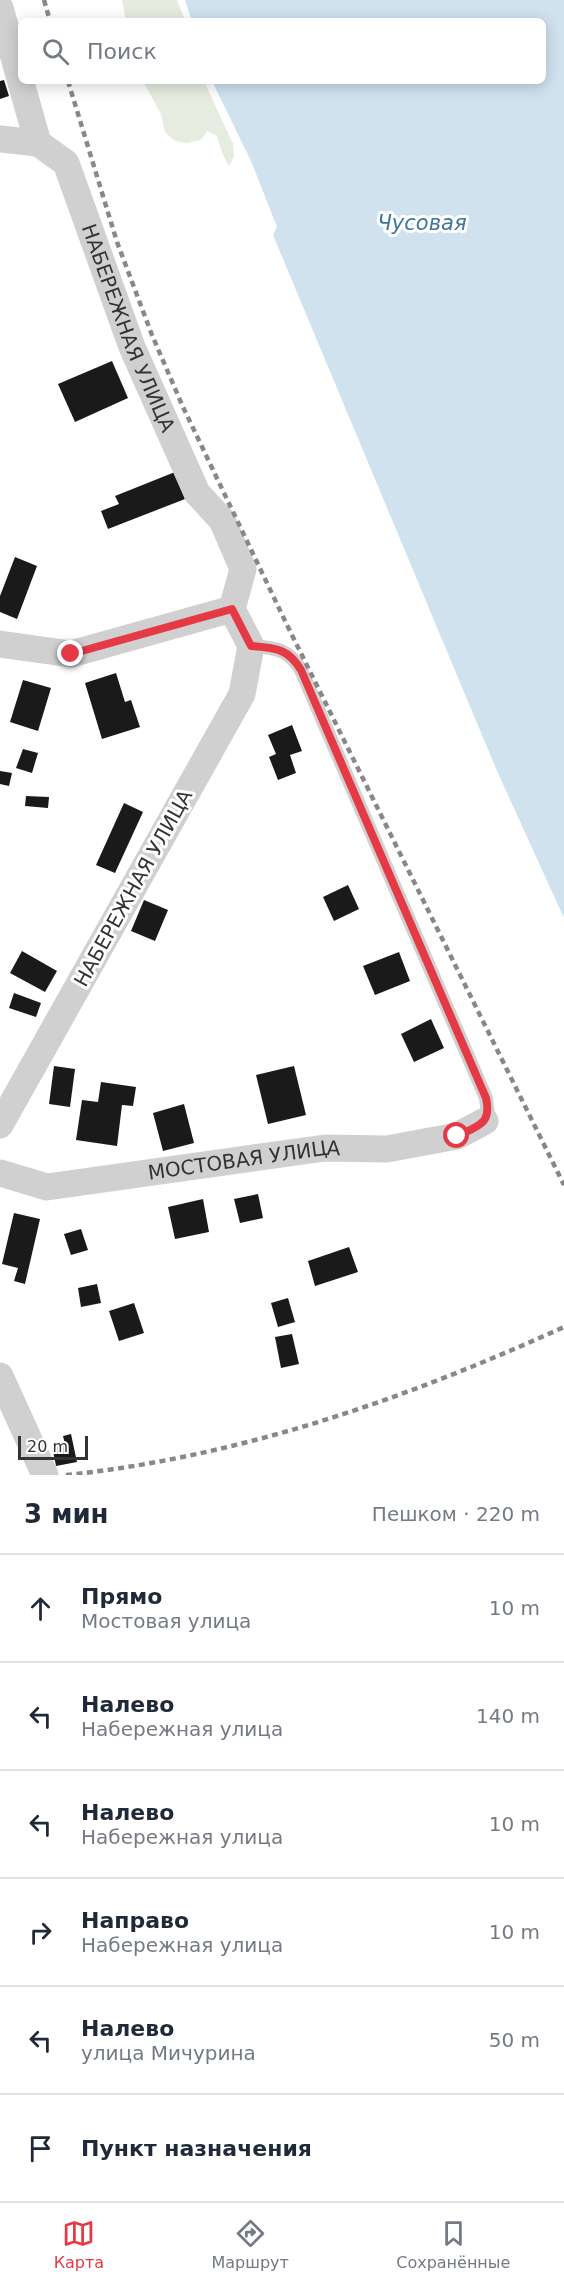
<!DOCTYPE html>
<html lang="ru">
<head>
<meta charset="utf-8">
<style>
	:root { --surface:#fff; --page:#f2f2f3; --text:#1f2937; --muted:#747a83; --line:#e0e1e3; --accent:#e63946 }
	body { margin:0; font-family:"DejaVu Sans",sans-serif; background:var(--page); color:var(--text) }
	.scale { position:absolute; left:18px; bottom:15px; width:70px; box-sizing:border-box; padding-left:6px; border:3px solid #333; border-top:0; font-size:16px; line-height:21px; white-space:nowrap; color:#333; -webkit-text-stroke:4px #fff; paint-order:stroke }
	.stop { position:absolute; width:18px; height:18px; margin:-14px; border:4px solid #e63946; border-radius:50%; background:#fff }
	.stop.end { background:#e63946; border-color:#fff; box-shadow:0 2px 6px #0008 }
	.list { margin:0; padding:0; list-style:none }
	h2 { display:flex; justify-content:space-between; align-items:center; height:78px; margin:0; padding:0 24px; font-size:26px }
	h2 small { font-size:20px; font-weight:400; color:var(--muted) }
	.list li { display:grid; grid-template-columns:39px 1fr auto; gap:18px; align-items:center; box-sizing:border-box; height:108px; padding:0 24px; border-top:2px solid var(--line) }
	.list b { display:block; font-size:22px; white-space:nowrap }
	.list p { margin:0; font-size:20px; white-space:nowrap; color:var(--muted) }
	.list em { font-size:20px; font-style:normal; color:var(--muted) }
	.icon { flex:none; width:33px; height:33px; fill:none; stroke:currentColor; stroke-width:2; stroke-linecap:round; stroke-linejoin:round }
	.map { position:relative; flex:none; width:564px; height:1475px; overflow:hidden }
	.search { position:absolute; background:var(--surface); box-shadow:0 3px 15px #0003; left:18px; right:18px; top:18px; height:66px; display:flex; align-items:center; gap:15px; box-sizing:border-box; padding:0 21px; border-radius:9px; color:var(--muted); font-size:22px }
	.sheet { height:726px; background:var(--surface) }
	nav { display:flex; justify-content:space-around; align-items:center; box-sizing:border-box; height:84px; border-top:2px solid var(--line); background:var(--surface); font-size:16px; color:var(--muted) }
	nav a { display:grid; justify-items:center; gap:3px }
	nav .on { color:var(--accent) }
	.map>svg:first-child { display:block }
	.green { fill:#e6ecdf }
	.water { fill:#cfe2ee }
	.building { fill:#1a1a1a }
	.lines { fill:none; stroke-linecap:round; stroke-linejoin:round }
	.service { stroke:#d0d0d0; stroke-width:14 }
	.minor { stroke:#d0d0d0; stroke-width:27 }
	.rail { stroke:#888; stroke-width:4.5; stroke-dasharray:6 4.5; stroke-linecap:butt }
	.route { stroke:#e63946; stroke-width:8 }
	.labels { text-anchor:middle; stroke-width:6; stroke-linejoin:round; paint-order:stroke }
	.street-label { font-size:20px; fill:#333; stroke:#fff }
	.water-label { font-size:21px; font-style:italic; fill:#3f7597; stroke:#fff }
</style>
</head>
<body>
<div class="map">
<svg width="564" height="1475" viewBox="0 0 564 1475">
	<rect width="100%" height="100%" fill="#fff"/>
	<g class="green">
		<path d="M122,0H177L185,21H126Z"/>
		<path d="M143,81H204L233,144L234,156L229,166L222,153L217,136L207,131L201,140L187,143L175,141L165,132L161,114Z"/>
	</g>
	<path class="water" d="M185,0H564V918L497,771L273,235L277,227L251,161L212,81H543V21H192Z"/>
	<g class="building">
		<path d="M4,80L9,96L0,99V81Z"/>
		<path d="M112,361L128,398L75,422L58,384Z"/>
		<path d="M175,472L185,499L108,529L101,511L119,504L115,496Z"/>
		<path d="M15,557L37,566L17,619L0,612V596Z"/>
		<path d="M116,673L125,702L131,700L140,727L102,739L85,683Z"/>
		<path d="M23,680L51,688L38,731L10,722Z"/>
		<path d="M292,725L302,751L290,755L296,773L278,780L269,757L276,754L268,735Z"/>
		<path d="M23,749L38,753L32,773L16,768Z"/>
		<path d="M0,771L12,773L9,786L0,784Z"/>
		<path d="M26,796L49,797L48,808L25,806Z"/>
		<path d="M124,803L143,812L115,873L96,865Z"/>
		<path d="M348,885L359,909L334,921L323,897Z"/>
		<path d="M144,900L168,910L155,941L131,931Z"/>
		<path d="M22,951L57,971L45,992L10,973Z"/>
		<path d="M399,952L410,981L375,995L363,966Z"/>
		<path d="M14,993L41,1003L36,1017L9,1008Z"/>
		<path d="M431,1019L444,1048L414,1062L401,1034Z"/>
		<path d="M54,1066L75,1069L70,1107L49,1104Z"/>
		<path d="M294,1066L306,1115L268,1124L256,1075Z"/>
		<path d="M101,1082L136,1087L133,1106L122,1105L117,1146L76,1140L82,1100L98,1102Z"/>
		<path d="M184,1104L194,1143L163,1151L153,1113Z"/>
		<path d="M258,1194L263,1218L240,1223L234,1199Z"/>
		<path d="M203,1199L209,1232L175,1239L168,1207Z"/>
		<path d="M14,1213L40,1219L25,1284L14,1281L18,1268L2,1264Z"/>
		<path d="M81,1229L88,1250L71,1255L64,1234Z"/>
		<path d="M349,1247L358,1272L315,1286L308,1261Z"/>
		<path d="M97,1284L101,1303L81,1307L78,1288Z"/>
		<path d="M288,1298L295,1322L278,1327L271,1303Z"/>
		<path d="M134,1303L144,1333L119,1341L109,1311Z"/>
		<path d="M292,1334L299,1364L281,1368L275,1337Z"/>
		<path d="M71,1434L77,1462L56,1466L52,1446L65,1444L63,1436Z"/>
	</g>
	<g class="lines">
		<path class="service" d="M251,646C275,648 288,648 301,670L486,1098L488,1115L485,1121"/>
		<g class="minor">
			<path id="s1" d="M0,8L38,143L66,163L132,347L197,493L222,520L243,569L232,609L251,646L242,694L0,1125"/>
			<path d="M0,139L38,143"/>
			<path d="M0,644L71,654L232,609"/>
			<path id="s2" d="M0,1173L47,1187L325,1148L387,1149L457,1136L485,1121"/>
			<path d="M0,1376L45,1475"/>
		</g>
		<g class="rail">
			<path d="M44,0L50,21"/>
			<path d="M68,81L117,242L152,335L183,407L287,625L564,1185"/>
			<path d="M66,1475C240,1457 405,1399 564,1327"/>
		</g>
	</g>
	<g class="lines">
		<path class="route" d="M71,654L232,609L251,646C275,648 288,648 301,670L486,1098C492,1124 478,1126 457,1136"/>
	</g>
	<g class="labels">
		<g class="street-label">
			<text dy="7" stroke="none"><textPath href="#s1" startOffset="351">НАБЕРЕЖНАЯ УЛИЦА</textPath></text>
			<text transform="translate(133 888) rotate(-61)" y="7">НАБЕРЕЖНАЯ УЛИЦА</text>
			<text dy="7" stroke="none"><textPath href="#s2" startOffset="248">МОСТОВАЯ УЛИЦА</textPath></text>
		</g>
		<g class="water-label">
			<text x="422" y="230">Чусовая</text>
		</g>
	</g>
</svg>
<div class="scale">20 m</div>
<div class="stop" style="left:457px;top:1136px"></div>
<div class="stop end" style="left:71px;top:654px"></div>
<div class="search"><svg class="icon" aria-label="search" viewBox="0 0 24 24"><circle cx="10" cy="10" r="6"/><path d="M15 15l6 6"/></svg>Поиск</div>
</div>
<section class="sheet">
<h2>3 мин<small>Пешком · 220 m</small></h2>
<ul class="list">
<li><svg class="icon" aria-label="ahead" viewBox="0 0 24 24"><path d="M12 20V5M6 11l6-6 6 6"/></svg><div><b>Прямо</b><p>Мостовая улица</p></div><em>10 m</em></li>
<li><svg class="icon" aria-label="left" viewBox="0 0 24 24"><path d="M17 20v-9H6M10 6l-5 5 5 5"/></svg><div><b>Налево</b><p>Набережная улица</p></div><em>140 m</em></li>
<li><svg class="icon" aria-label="left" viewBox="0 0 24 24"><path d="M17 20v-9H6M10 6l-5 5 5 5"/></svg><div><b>Налево</b><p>Набережная улица</p></div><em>10 m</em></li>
<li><svg class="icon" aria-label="right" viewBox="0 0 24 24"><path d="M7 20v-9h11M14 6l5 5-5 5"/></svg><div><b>Направо</b><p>Набережная улица</p></div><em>10 m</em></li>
<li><svg class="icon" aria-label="left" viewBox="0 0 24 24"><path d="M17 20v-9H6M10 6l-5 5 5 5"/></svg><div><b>Налево</b><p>улица Мичурина</p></div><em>50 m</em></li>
<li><svg class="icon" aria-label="arrive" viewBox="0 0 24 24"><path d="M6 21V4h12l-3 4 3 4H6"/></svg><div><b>Пункт назначения</b></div></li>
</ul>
</section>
<nav>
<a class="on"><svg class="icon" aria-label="map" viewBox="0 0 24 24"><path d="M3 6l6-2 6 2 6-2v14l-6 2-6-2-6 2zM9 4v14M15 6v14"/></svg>Карта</a>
<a><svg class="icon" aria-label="directions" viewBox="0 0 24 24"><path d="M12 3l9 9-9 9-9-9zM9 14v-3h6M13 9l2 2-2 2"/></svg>Маршрут</a>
<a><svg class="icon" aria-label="saved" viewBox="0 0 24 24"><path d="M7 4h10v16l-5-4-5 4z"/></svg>Сохранённые</a>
</nav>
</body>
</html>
